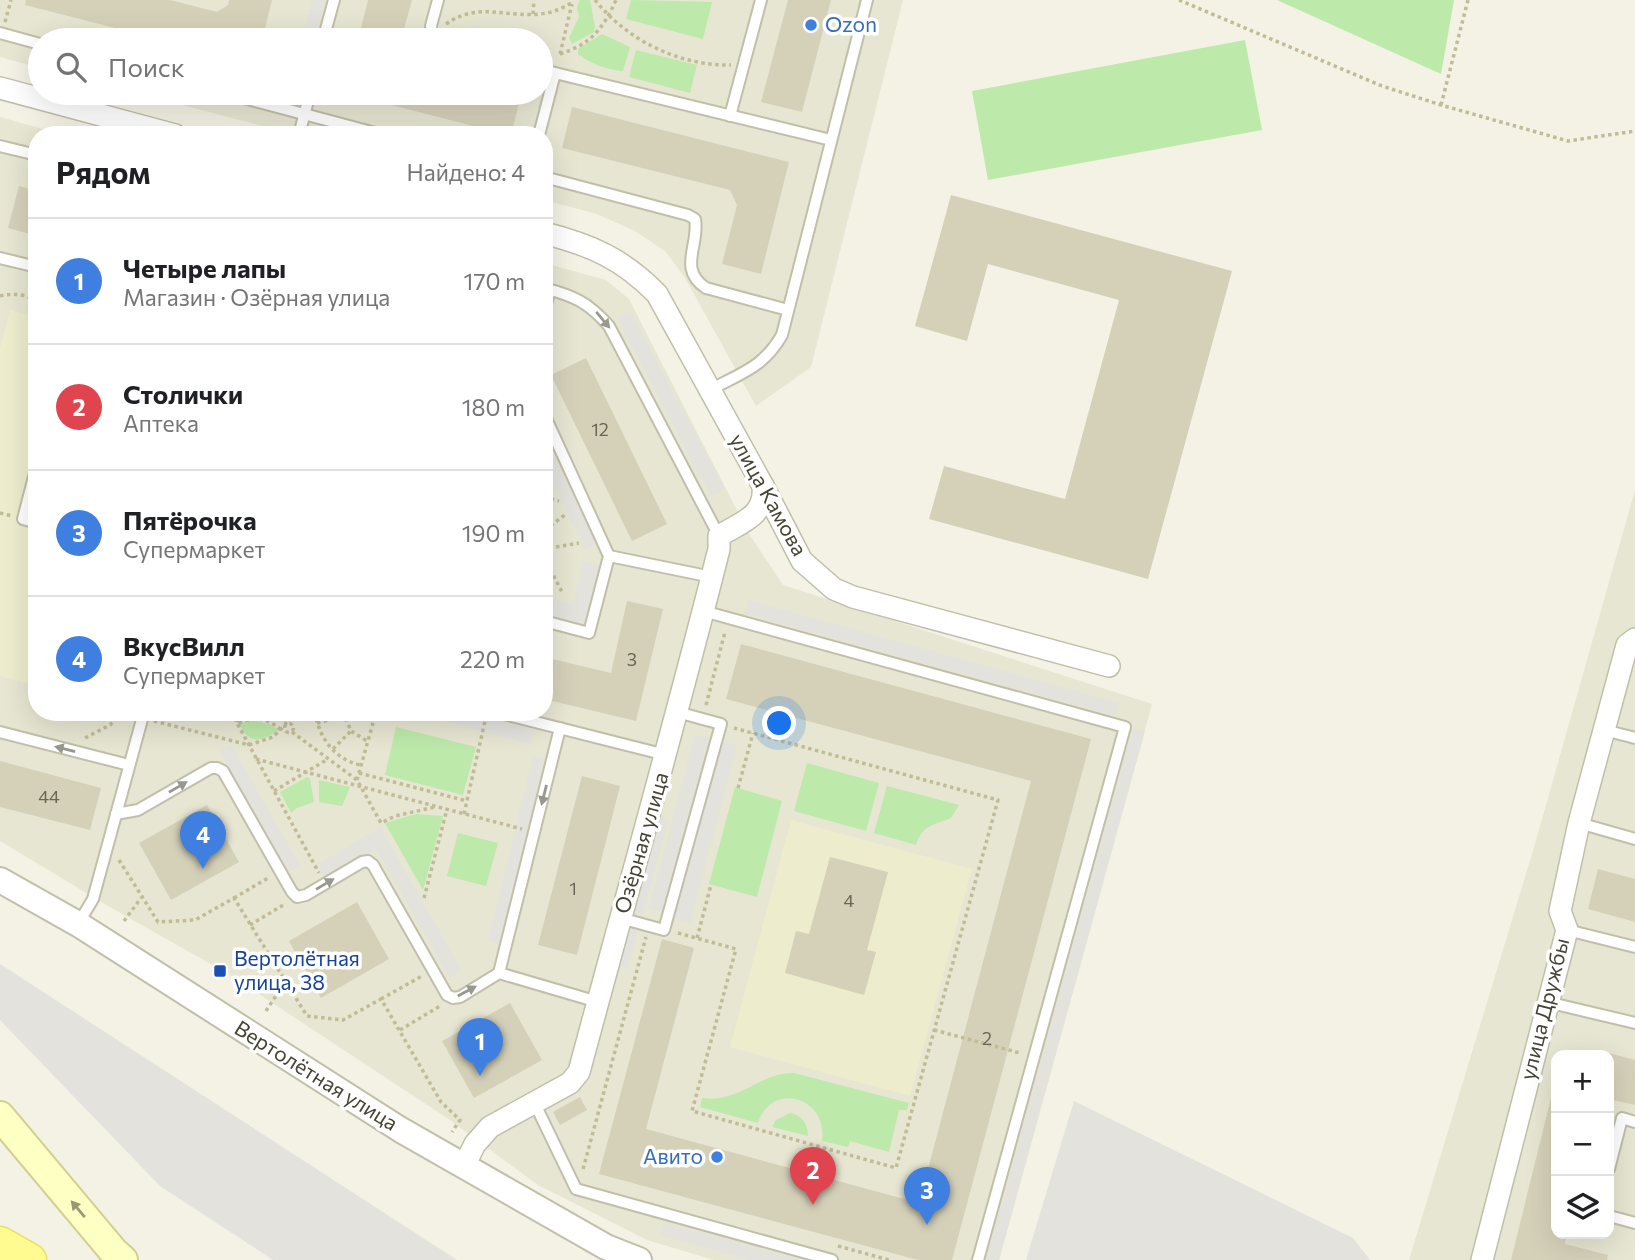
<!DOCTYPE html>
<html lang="ru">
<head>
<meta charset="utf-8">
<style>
	:root { --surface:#fff; --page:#f2f2f2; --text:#202124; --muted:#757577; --line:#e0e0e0; --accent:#84441b }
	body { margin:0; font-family:Commissioner,sans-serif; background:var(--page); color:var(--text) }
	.controls { position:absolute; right:21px; bottom:21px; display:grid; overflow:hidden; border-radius:14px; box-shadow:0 7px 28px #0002 }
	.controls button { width:63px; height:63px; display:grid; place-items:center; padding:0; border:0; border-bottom:2px solid var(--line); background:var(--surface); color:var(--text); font:35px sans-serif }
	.you { position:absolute; left:780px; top:724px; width:24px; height:24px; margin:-18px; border:5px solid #fff; border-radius:50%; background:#1a73e8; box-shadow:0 0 0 10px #1a73e833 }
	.badge { display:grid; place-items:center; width:46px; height:46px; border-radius:50%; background:var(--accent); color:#fff; font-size:23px; font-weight:700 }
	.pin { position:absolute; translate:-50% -58px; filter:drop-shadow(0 2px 4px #0008) }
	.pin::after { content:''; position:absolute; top:37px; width:24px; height:21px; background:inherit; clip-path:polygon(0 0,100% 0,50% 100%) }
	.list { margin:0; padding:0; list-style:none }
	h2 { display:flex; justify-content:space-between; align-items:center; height:91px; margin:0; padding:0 28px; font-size:30px }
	h2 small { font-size:23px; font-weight:400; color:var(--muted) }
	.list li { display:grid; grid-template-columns:46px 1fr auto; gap:21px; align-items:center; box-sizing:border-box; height:126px; padding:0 28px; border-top:2px solid var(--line) }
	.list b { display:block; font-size:26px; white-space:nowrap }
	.list p { margin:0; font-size:23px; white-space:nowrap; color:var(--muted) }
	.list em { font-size:23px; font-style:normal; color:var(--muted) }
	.icon { flex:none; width:38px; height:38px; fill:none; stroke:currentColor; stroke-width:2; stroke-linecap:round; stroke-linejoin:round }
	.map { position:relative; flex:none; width:1635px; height:1260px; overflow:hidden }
	.search { position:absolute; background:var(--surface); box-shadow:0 7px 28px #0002; left:28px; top:28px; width:525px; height:77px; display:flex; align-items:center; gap:18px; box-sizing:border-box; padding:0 24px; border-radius:38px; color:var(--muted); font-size:26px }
	.panel { position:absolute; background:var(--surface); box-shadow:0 7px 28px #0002; left:28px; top:126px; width:525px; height:595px; border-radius:28px }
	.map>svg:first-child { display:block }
	.residential { fill:#e7e6d2; fill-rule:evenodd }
	.education { fill:#edeccd }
	.green { fill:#bde9ab }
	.parking { fill:#e3e2dd }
	.building { fill:#d5d1b9 }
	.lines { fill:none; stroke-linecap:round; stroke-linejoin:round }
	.service-casing { stroke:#c1bfa9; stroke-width:14 }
	.minor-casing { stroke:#c1bfa9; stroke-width:24 }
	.tertiary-casing { stroke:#c1bfa9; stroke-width:28 }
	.secondary-casing { stroke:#d1d090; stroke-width:32 }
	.primary-casing { stroke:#e8e15d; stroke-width:35 }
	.path { stroke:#c1bc97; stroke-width:3.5; stroke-dasharray:3.5 3.5; stroke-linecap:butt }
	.service { stroke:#fff; stroke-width:10 }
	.minor { stroke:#fff; stroke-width:21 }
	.tertiary { stroke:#fff; stroke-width:24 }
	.secondary { stroke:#feffc2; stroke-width:28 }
	.primary { stroke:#fffb91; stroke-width:32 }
	.oneway { fill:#99988f }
	.oneway2 { fill:#989874 }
	.shop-dot { fill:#3f7fe0; stroke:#fff; stroke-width:2.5 }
	.transit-dot { fill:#1a4fb4; stroke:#fff; stroke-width:2.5 }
	.labels { text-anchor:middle; stroke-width:7; stroke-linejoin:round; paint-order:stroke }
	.number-label { font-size:18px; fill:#696655 }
	.shop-label { font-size:21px; fill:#366cbe; stroke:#fff; text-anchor:start }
	.street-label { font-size:21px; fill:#454334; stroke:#fff }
	.transit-label { font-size:21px; fill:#164399; stroke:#fff; text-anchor:start }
</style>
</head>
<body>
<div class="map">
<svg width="1635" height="1260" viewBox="0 0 1635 1260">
	<rect width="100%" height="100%" fill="#f3f2e4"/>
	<g class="residential">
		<path d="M0,0H903L811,367L756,406L684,276L665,251L635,231L597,214L544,200V135H297L136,93H541V40H40V68L0,57Z"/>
		<path d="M0,117L64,135H37V712H544V263L606,280L629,299L749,534L783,585L1152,704L999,1260H714L647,1240L538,1185L447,1118L230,975L108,906L0,841Z"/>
		<path d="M1635,490V1260H1409L1535,844ZM1556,1055H1609V1234H1556Z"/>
	</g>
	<g class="education">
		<path d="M10,310L37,317V686L0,676V348Z"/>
		<path d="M791,820L972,869L910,1096L730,1047Z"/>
	</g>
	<g class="green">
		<path d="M580,0H590L595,27L594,32L572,44L569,38L579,17L577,7Z"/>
		<path d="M631,0L712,2L703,39L626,19Z"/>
		<path d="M1277,0H1454L1441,74Z"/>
		<path d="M602,34L630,47L623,71C607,70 591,64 578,54V49Z"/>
		<path d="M1245,40L1262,130L988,180L972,91Z"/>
		<path d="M636,50L697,65L690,93L629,77Z"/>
		<path d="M253,720L271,725L279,730C260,742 250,745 239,724Z"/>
		<path d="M396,727L476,747L463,795L385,775Z"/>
		<path d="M807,763L879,783L866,831L794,811Z"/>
		<path d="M307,777L310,778L314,802L297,808L291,813L280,792Z"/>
		<path d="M319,780L350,787L342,806L319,802Z"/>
		<path d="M887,786L959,805L951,818C934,825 922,825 916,845L874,833Z"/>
		<path d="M735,787L782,801L757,897L709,884Z"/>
		<path d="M416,814L443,816L423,890L385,823Z"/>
		<path d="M458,833L498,843L486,886L447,876Z"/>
		<path d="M794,1073L909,1103L907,1110H899L889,1152L850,1141L848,1147L822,1141C828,1096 771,1081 758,1123L700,1107L702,1098C739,1104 758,1073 794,1073Z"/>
		<path d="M790,1113C802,1115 808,1124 808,1136L772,1127L776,1120Z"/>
	</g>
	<g class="parking">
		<path d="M312,0H326L316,40H302Z"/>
		<path d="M474,25L538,40H479L471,38Z"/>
		<path d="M630,311L725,489L711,496L617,318Z"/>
		<path d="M544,431L598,544L585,550L544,464Z"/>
		<path d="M584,561L600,565L584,625L544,615V597L573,604Z"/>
		<path d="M748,600L1119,703L1115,716L745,614Z"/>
		<path d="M410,712H465L535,730L531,744Z"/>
		<path d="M1133,728L1145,731L999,1260H986Z"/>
		<path d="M695,735L737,746L690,923L660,915L661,911L649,908Z"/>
		<path d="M231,745L300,865L288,872L219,751Z"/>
		<path d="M533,756L547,760L501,944L488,941Z"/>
		<path d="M657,816L669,819L627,969L615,965Z"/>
		<path d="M380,828L462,971L450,978L376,849L325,878L318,864Z"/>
		<path d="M0,964L457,1260H273L160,1186L0,1020Z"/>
		<path d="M1074,1101L1353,1238L1370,1260H1026Z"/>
		<path d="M664,1222L801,1260H750L660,1235Z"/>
	</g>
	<g class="building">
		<path d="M26,0H170L217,12L228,5L229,0H272L262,40H162L25,5Z"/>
		<path d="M368,0H412L401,40H358Z"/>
		<path d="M788,0H831L802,112L761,102Z"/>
		<path d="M365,93H510L521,95L511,135H508L364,98Z"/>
		<path d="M572,107L789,162L761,274L722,264L737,205L730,190L562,148Z"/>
		<path d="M19,186L37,191V236L8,228Z"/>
		<path d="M951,195L1232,271L1148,579L929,519L944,466L1065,499L1119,300L988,264L967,341L915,326Z"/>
		<path d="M586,358L667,524L632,541L551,375Z"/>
		<path d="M627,601L663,609L636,721L544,699V657L611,673Z"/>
		<path d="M741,644L1091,739L952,1260H918L599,1174L662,939L694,948L646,1129L919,1203L1031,781L726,699Z"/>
		<path d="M0,761L101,788L90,830L0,807Z"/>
		<path d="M582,776L620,786L577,955L538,945Z"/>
		<path d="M207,805L239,862L171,900L139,843Z"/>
		<path d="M830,857L888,872L867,950L876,952L864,995L785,973L796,931L809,934Z"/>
		<path d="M1598,869L1635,879V922L1588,909Z"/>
		<path d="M357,902L389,959L321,998L289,941Z"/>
		<path d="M510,1003L542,1060L474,1098L442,1041Z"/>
		<path d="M1609,1053L1635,1060V1105L1609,1099Z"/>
		<path d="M580,1097L587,1110L560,1125L553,1112Z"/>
		<path d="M1551,1098L1556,1099V1234H1567L1565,1244L1608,1255L1607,1260H1511Z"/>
	</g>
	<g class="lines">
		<defs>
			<g id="service">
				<path d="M0,33L40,44"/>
				<path d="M323,40L334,0"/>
				<path d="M435,40L432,38L431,26L438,0"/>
				<path d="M541,69L555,73"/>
				<path d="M225,93L383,135"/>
				<path d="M730,116L761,0"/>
				<path d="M299,135L310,93"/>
				<path d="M539,135L555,73L831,140"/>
				<path d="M0,146L37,155"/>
				<path d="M544,177L688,215L695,219C700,245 677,269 706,288L788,310"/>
				<path d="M0,258L37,267"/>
				<path d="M544,288C574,296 588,302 609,326L719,536"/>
				<path d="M544,311L550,290"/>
				<path d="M710,390C741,373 763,368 782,335L867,0"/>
				<path d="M544,414L609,556L589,633L544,621"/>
				<path d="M37,465L23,519L37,523"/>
				<path d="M609,556L712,577"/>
				<path d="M703,611L1125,727L978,1260"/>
				<path d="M496,712L666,755"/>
				<path d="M1604,730L1635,738"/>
				<path d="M0,732L129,765"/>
				<path d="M116,814L138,810L211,768H217L223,771L292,892L297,897L306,895L362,862L368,861L373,865L447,995L453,998L460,997L499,973L598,1002"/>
				<path d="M1579,823L1635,839"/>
				<path d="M620,918L664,930L721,724L677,712"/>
				<path d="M78,924L93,899L144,712"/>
				<path d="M1567,930L1635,947"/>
				<path d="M499,973L560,728"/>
				<path d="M1547,1002L1635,1023"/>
				<path d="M534,1102L576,1189L832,1260"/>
				<path d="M1609,1169L1622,1118L1635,1122"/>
				<path d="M1609,1216L1635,1223"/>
			</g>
			<g id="minor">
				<path d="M0,88L175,135"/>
				<path d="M544,233C591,245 623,259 657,294L763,486L802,561L834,589L853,597L1109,666"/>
				<path d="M464,1166L475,1144L490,1127L570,1083L579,1072C626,897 675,724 719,549V536C742,522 766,516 763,486"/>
				<path d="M1482,1260L1567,930L1560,911L1579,823L1627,645L1635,639"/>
			</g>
			<path id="tertiary" d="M0,880L78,924L401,1130L606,1247L639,1260"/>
			<path id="secondary" d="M0,1116L114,1252L123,1260"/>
			<path id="primary" d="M0,1243L30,1260"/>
		</defs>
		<use href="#service" class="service-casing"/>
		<use href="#minor" class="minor-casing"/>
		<use href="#tertiary" class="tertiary-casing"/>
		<use href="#secondary" class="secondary-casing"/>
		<use href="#primary" class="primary-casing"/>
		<g class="path">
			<path d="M595,0C627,40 679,66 731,65"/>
			<path d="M1179,0L1382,86L1441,105L1568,141L1635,131"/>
			<path d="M533,14L534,0"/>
			<path d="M5,22L11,0"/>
			<path d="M446,24C480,0 509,20 547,13C556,11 565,7 573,2"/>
			<path d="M560,54C591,44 603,29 616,0"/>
			<path d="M560,54L572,4"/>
			<path d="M1441,105L1468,0"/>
			<path d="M31,279L35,299"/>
			<path d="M0,296C13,293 25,294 37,301"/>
			<path d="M544,497L559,501"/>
			<path d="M0,513L12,516"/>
			<path d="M545,530L566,514"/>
			<path d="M556,547L579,543"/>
			<path d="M544,557L562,592"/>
			<path d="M706,705L725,632"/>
			<path d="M231,712L319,873"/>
			<path d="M239,712L237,724C254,716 268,718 281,730"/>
			<path d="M278,712L287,722"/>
			<path d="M315,712C319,738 335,760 361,765"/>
			<path d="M343,712L351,731L367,741"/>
			<path d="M154,721L249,745L273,737L285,725L291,712"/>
			<path d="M317,723L344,716"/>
			<circle cx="289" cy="728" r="4.5"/>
			<path d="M292,732L357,780L381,823L395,816L435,807"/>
			<path d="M85,738L110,725L123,712"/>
			<path d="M333,749L351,731"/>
			<path d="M256,759L522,829"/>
			<path d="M359,773L467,801"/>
			<path d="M357,780L376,712"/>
			<path d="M738,788L753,733"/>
			<path d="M274,791L328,759"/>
			<path d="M464,814L485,721"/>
			<path d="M119,860L158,922L195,920L234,898L307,1016L343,1020L381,999L441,1102L460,1120L452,1132"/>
			<path d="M234,898L268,878"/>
			<path d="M424,898L447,809"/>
			<path d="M124,921L141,898"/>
			<path d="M250,925L285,904"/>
			<path d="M678,933L736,949L692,1111L896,1168L998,800L734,728"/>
			<path d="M697,938L711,885"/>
			<path d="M381,999L422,976"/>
			<path d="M266,1011L285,982"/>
			<path d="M400,1030L440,1006"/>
			<path d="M934,1030L1020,1053"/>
			<path d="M583,1169L646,937"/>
			<path d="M838,1246L889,1260"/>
		</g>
		<use href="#service" class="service"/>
		<use href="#minor" class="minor"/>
		<use href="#tertiary" class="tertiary"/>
		<use href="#secondary" class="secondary"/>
		<use href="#primary" class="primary"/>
	</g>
	<defs><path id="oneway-solid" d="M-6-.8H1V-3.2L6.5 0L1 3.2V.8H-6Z" transform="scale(1.75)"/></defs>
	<g class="oneway">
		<use href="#oneway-solid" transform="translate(603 320) rotate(50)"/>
		<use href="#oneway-solid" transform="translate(65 749) rotate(-166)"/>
		<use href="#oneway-solid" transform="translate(178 787) rotate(-30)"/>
		<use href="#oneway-solid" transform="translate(544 795) rotate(104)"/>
		<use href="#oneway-solid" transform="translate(325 884) rotate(-31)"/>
		<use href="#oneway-solid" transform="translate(467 991) rotate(-28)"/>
	</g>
	<use class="oneway2" href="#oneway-solid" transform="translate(78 1209) rotate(-130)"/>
	<g class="shop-dot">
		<circle cx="811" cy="25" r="7"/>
		<circle cx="717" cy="1157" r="7"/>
	</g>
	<rect class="transit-dot" x="213" y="964" width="14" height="14" rx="3.5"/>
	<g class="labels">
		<g class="number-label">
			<text x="600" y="436">12</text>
			<text x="632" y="666">3</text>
			<text x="49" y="803">44</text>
			<text x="573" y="895">1</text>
			<text x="849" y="907">4</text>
			<text x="987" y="1045">2</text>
		</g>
		<g class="shop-label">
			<text x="825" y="32">Ozon</text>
			<text x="703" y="1164" text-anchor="end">Авито</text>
		</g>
		<g class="street-label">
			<text transform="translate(768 495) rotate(61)" y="7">улица Камова</text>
			<text transform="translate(642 843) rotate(-74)" y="7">Озёрная улица</text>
			<text transform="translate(1545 1009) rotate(-76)" y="7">улица Дружбы</text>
			<text transform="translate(316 1076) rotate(32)" y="7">Вертолётная улица</text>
		</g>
		<g class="transit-label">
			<text x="234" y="966">Вертолётная<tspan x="234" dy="24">улица, 38</tspan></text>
		</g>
	</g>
</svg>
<div class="controls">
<button>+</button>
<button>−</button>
<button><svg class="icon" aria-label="layers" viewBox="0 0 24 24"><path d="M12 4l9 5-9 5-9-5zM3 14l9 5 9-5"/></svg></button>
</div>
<div class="you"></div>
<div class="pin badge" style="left:480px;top:1076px;background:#3f7fe0">1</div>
<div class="pin badge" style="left:813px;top:1205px;background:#e0444e">2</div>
<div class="pin badge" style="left:927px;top:1225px;background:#3f7fe0">3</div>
<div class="pin badge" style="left:203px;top:869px;background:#3f7fe0">4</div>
<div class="search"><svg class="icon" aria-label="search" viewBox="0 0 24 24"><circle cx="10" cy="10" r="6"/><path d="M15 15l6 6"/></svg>Поиск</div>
<section class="panel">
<h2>Рядом<small>Найдено: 4</small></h2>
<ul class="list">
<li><span class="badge" style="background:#3f7fe0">1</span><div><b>Четыре лапы</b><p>Магазин · Озёрная улица</p></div><em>170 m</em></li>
<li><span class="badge" style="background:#e0444e">2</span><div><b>Столички</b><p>Аптека</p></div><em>180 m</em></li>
<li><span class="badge" style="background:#3f7fe0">3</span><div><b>Пятёрочка</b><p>Супермаркет</p></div><em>190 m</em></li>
<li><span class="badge" style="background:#3f7fe0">4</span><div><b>ВкусВилл</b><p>Супермаркет</p></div><em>220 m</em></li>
</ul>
</section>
</div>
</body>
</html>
